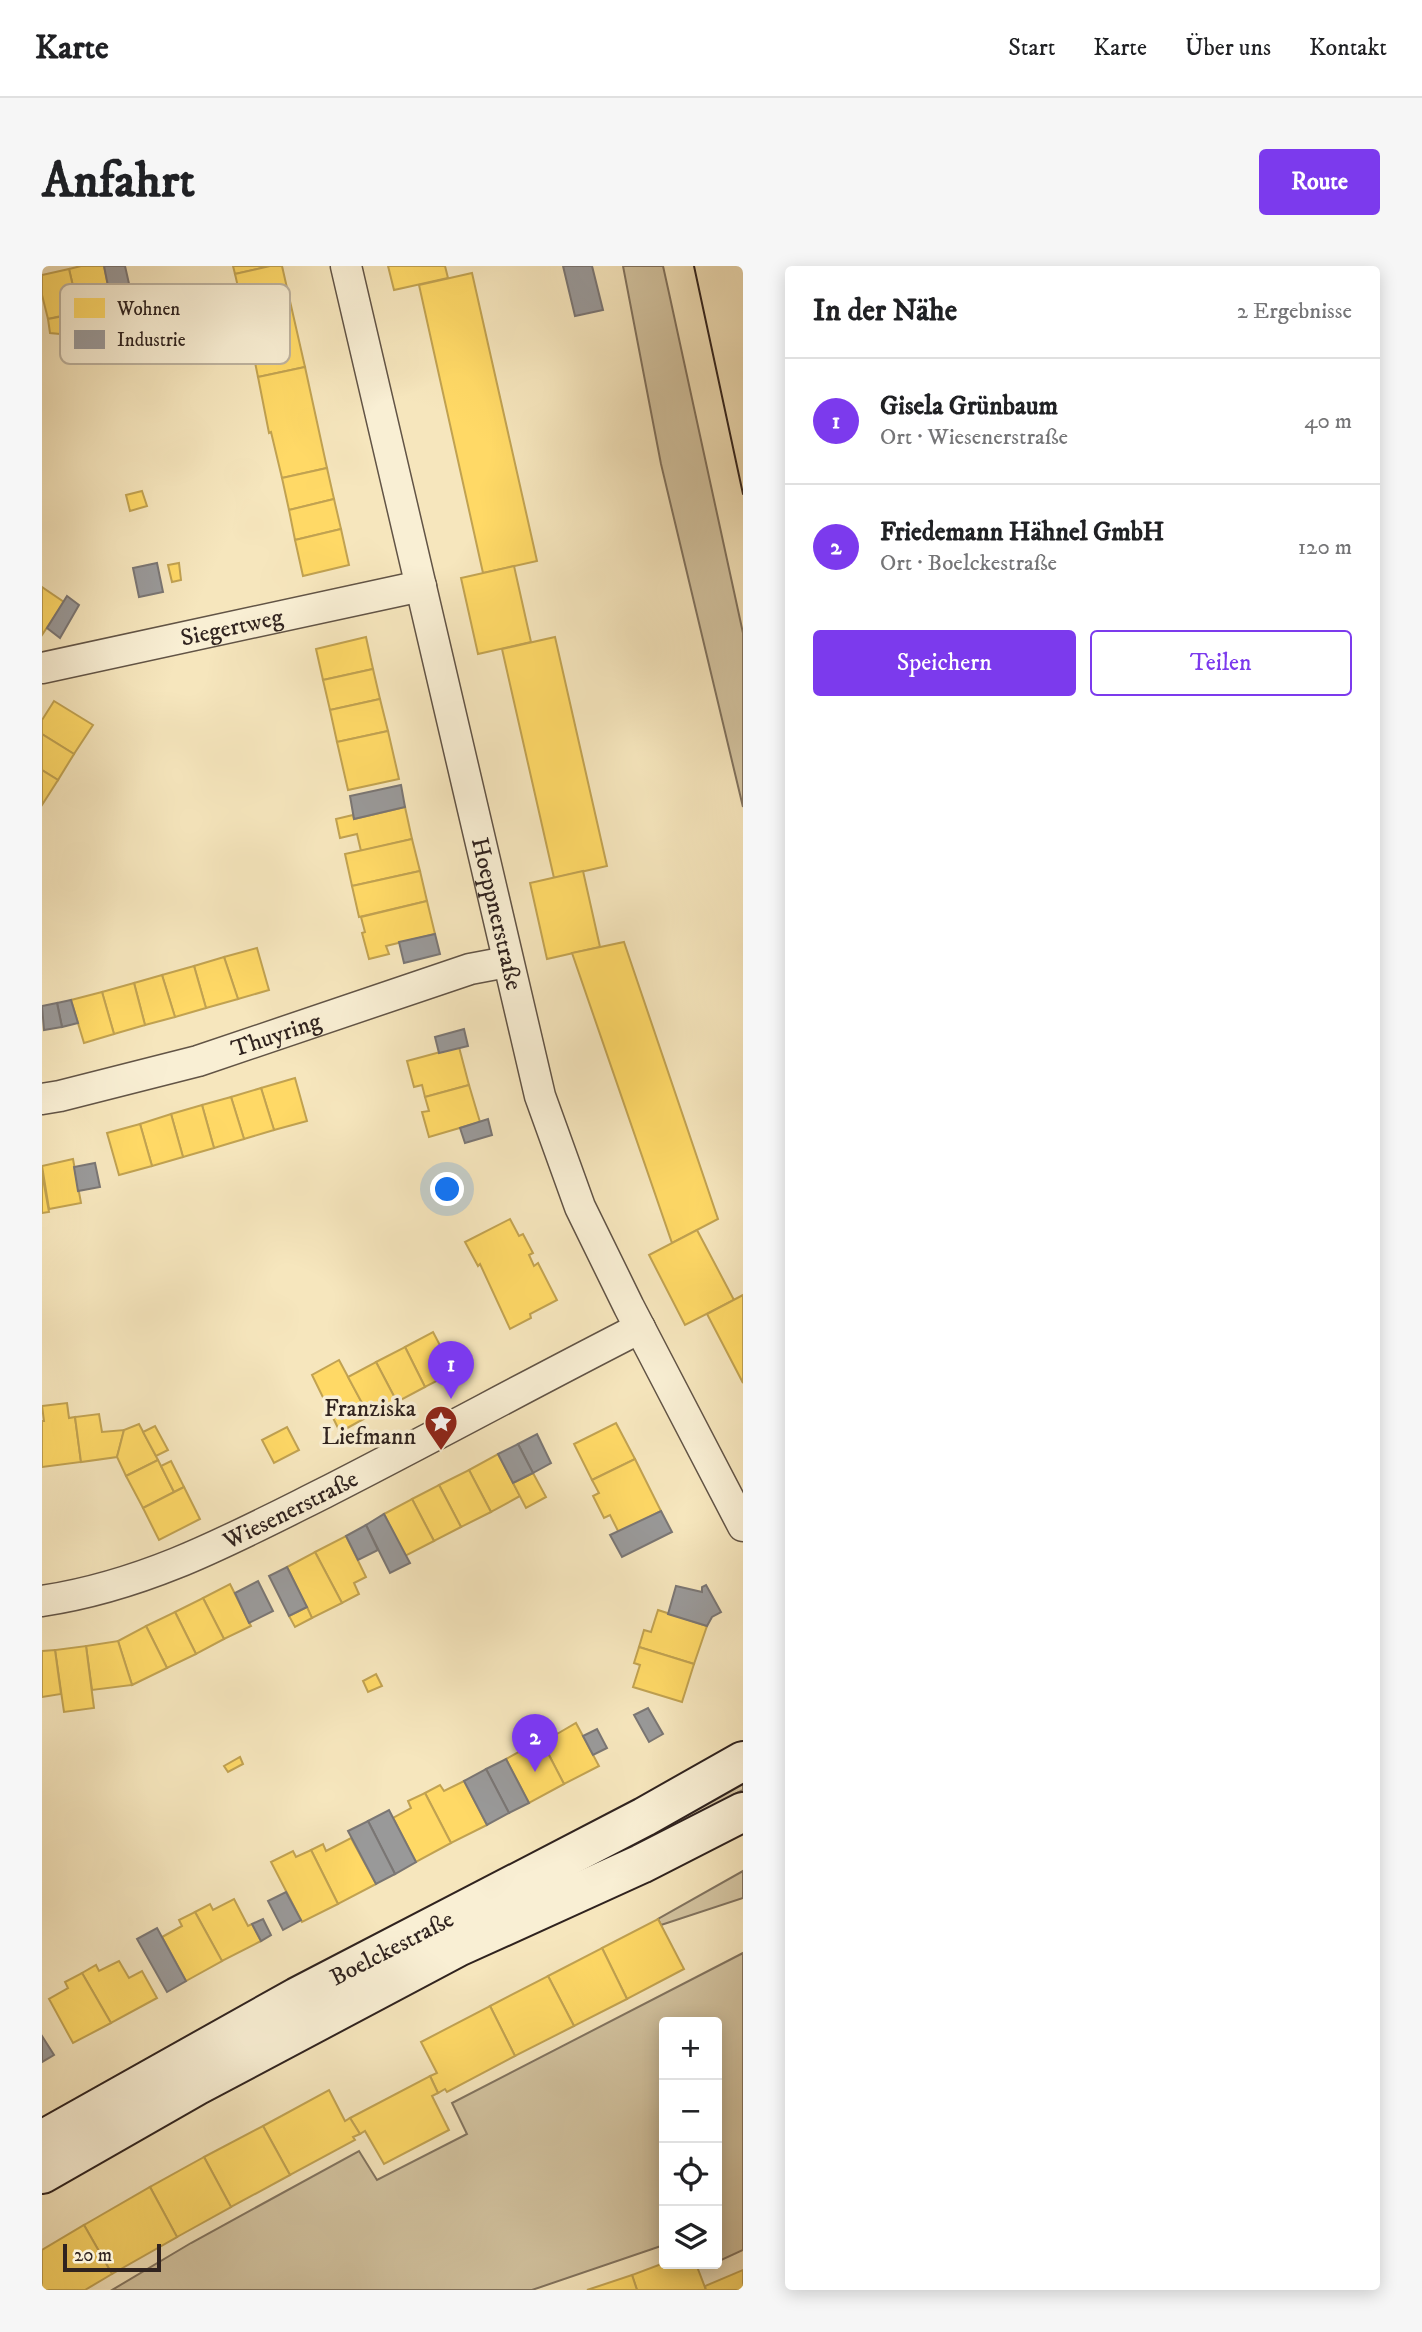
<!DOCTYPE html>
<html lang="de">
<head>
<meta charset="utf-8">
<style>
	:root { --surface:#fff; --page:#f6f6f6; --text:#202124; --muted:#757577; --line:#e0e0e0; --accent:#7c3aed }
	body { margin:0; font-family:"IM FELL DW Pica",serif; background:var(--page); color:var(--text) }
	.controls { position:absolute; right:21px; bottom:21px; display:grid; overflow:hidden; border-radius:7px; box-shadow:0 4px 18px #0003 }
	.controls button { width:63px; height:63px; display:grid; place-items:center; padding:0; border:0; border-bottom:2px solid var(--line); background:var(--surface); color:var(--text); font:35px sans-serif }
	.scale { position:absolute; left:21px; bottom:18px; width:98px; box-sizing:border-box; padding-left:7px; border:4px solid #30231f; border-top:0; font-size:19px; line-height:24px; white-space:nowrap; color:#30231f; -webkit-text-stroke:5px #f9efd4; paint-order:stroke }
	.you { position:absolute; left:406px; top:924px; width:24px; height:24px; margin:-18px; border:5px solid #fff; border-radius:50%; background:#1a73e8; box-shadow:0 0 0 10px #1a73e833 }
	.badge { display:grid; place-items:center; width:46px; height:46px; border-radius:50%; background:var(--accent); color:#fff; font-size:23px; font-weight:700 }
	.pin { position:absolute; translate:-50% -58px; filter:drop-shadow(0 2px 4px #0008) }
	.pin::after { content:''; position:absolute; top:37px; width:24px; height:21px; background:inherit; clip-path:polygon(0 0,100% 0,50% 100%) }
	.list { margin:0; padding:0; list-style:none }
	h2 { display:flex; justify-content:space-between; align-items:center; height:91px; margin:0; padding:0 28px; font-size:30px }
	h2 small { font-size:23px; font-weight:400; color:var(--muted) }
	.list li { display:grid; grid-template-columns:46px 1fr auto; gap:21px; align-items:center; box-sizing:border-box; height:126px; padding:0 28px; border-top:2px solid var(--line) }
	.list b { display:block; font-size:26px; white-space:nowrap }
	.list p { margin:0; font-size:23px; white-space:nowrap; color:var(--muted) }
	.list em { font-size:23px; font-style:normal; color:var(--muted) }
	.actions { display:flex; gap:14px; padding:21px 28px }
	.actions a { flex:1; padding:16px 0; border:2px solid var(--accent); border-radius:7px; text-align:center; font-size:24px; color:var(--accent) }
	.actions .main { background:var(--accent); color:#fff }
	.icon { flex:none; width:38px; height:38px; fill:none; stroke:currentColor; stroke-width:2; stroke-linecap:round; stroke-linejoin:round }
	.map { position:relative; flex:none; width:701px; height:2024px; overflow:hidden; border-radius:7px }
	header { display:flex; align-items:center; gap:42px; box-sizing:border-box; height:98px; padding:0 35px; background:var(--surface); border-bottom:2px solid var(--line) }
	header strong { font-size:33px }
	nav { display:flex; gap:38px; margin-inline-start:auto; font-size:24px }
	.intro { display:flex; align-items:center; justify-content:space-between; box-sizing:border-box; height:168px; padding:0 42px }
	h1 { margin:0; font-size:49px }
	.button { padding:18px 32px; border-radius:7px; background:var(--accent); color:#fff; font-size:24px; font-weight:700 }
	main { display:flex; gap:42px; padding:0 42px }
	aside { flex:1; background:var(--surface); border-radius:7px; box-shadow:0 4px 18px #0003 }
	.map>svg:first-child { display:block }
	.green { fill:#d4c5a2; stroke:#827460; stroke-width:2 }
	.homes { fill:#ffd966; stroke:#c1a251; stroke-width:2 }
	.industry { fill:#999; stroke:#7a7674; stroke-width:2 }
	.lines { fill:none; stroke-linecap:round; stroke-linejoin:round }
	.street-casing { stroke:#625446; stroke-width:33 }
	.secondary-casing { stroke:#30231f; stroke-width:42 }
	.street { stroke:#f9efd4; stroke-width:30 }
	.secondary { stroke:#f9efd4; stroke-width:38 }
	.tram { stroke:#30231f; stroke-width:2 }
	.labels { text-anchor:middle; stroke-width:7; stroke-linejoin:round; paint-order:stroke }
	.street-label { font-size:24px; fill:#30231f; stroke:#f9efd4 }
	.poi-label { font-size:24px; fill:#30231f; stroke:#f9efd4; text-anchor:end }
	.key { fill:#f9efd4; stroke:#bdb29e; stroke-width:2 }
	.key-label { font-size:19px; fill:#30231f }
</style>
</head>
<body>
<header>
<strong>Karte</strong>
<nav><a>Start</a><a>Karte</a><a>Über uns</a><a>Kontakt</a></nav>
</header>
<div class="intro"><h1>Anfahrt</h1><a class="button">Route</a></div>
<main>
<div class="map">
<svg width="701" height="2024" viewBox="0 0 701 2024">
	<rect width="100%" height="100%" fill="#f6e6bd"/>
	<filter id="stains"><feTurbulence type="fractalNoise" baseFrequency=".00286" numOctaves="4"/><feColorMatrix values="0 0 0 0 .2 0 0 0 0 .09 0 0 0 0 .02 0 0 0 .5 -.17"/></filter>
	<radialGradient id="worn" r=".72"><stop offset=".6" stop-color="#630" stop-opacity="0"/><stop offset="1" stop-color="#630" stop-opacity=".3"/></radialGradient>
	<g class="green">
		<path d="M581,0H621L627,27L701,367V541L619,198Z"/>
		<path d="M701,1511V1524L564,1595L558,1585Z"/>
		<path d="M701,1605V1632L619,1659L616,1653Z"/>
		<path d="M701,1687V1984L675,1996V1756H622V1979L490,2024H70L149,1977L317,1885L335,1914L425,1868L410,1837Z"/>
	</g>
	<g class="homes">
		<path d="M39,0H62L70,39L37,46L27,3Z"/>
		<path d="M191,0H228L193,8Z"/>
		<path d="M228,0H240L263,101L216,111L206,62L203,63L199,48L202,47L193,8Z"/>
		<path d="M346,0H403L406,12L352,24Z"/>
		<path d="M27,3L37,46L6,53L0,29V9Z"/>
		<path d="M430,7L495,295L441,307L377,19Z"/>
		<path d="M27,49L31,61L27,65L18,68L8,67L6,53Z"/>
		<path d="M263,101L285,202L240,212L229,166L227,167L216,111Z"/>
		<path d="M285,202L292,233L247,244L240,212Z"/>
		<path d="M100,225L105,240L88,245L84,229Z"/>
		<path d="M292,233L299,263L253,274L247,244Z"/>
		<path d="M299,263L307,299L261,310L253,274Z"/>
		<path d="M137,297L139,314L130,316L126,299Z"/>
		<path d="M472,300L489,376L436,388L419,312Z"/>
		<path d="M0,321L22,336L0,369Z"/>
		<path d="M324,371L331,403L281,414L274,383Z"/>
		<path d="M513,371L565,600L512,612L460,383Z"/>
		<path d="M331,403L338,433L288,444L281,414Z"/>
		<path d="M338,433L346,465L295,476L288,444Z"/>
		<path d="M12,435L51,459L32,488L0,468V454Z"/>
		<path d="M346,465L357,513L306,524L295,476Z"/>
		<path d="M0,468L32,488L16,514L0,504Z"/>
		<path d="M0,504L16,514L0,539Z"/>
		<path d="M363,541L370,573L319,585L315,568L298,572L294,553L311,549L312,553Z"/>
		<path d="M370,573L378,605L310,620L303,588Z"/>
		<path d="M378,605L385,635L317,651L310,620Z"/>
		<path d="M541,605L558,681L505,693L488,617Z"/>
		<path d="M385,635L393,668L344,680L347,688L327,693L320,667L323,666L319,651Z"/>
		<path d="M582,676L676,953L630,977L530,687Z"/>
		<path d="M215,682L227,724L196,733L182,691Z"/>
		<path d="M182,691L196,733L164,742L152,700Z"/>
		<path d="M152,700L164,742L133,751L120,709Z"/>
		<path d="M120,709L133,751L103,759L92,717Z"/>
		<path d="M92,717L103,759L72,768L60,726Z"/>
		<path d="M60,726L72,768L42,777L29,734Z"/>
		<path d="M417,781L427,819L383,831L380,819L372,821L365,795Z"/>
		<path d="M253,812L265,855L232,864L219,822Z"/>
		<path d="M427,819L438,856L387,871L380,846L387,845L383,831Z"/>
		<path d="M219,822L232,864L202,873L189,831Z"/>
		<path d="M189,831L202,873L172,882L160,839Z"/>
		<path d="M160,839L172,882L141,891L129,848Z"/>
		<path d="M129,848L141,891L110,900L98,858Z"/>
		<path d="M98,858L110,900L77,909L65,867Z"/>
		<path d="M31,893L39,937L7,943L0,900Z"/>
		<path d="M0,907L7,946L0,947Z"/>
		<path d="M468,953L477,970L481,968L491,987L487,989L492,1000L496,997L515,1034L488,1048L489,1052L468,1063L438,998L436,1000L423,976Z"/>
		<path d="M655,964L692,1034L643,1059L607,989Z"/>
		<path d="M701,1029V1117L665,1048Z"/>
		<path d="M391,1066L412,1106L383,1121L363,1081Z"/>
		<path d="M363,1081L383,1121L355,1136L334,1096Z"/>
		<path d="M297,1094L327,1150L298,1166L270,1109Z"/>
		<path d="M334,1096L355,1136L327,1150L306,1111Z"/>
		<path d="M25,1137L27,1152L33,1151L39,1196L0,1201V1155H2L0,1140Z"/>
		<path d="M57,1148L60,1166L82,1164L75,1191L39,1196L33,1151Z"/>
		<path d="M574,1157L593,1193L550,1214L532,1178Z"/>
		<path d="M97,1158L116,1194L84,1210L75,1191L82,1164Z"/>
		<path d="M113,1160L126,1184L114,1190L101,1166Z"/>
		<path d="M245,1161L257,1184L232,1197L220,1174Z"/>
		<path d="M456,1188L478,1230L449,1246L427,1204Z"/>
		<path d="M593,1193L619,1245L577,1267L568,1249L562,1252L551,1230L557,1227L550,1214Z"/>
		<path d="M116,1194L132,1226L101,1242L84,1210Z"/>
		<path d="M129,1195L142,1221L132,1226L119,1200Z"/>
		<path d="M427,1204L449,1246L419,1261L397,1219Z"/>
		<path d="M491,1207L504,1231L484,1242L471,1217Z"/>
		<path d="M397,1219L419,1261L392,1275L370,1233Z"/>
		<path d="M142,1221L158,1253L117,1274L101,1242Z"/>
		<path d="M370,1233L392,1275L363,1290L342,1248Z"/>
		<path d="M304,1270L324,1311L312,1317L317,1328L300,1337L273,1286Z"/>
		<path d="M273,1286L300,1337L270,1352L245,1301Z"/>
		<path d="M188,1318L209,1360L182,1373L161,1332Z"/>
		<path d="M161,1332L182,1373L154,1388L133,1346Z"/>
		<path d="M265,1341L270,1352L253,1361L247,1350Z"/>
		<path d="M616,1344L665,1360L652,1398L597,1381L602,1364L609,1366Z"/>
		<path d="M133,1346L154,1388L125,1402L104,1360Z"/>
		<path d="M104,1360L125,1402L90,1419L76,1375Z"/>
		<path d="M76,1375L90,1419L50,1424L44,1380Z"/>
		<path d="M44,1380L52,1442L22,1446L13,1384Z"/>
		<path d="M597,1381L652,1398L640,1436L591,1421L598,1399L592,1397Z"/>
		<path d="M13,1384L19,1428L0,1431V1385Z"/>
		<path d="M334,1408L340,1420L326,1426L321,1415Z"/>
		<path d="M534,1457L557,1500L522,1518L496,1468L511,1461L515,1468Z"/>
		<path d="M496,1468L522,1518L487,1537L464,1493L484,1482L481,1476Z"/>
		<path d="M198,1491L201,1498L186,1506L182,1500Z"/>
		<path d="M422,1515L445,1559L409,1577L383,1527L398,1519L402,1525Z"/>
		<path d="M383,1527L409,1577L374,1596L351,1552L369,1542L366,1535Z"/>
		<path d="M309,1572L334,1618L296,1638L269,1584L281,1578L284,1585Z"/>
		<path d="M269,1584L296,1638L260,1656L229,1596L251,1585L254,1591Z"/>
		<path d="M192,1633L206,1660L210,1658L219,1675L180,1695L153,1646L168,1638L171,1644Z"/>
		<path d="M153,1646L180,1695L144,1715L120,1671L140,1660L137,1654Z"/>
		<path d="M616,1653L642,1703L585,1733L560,1682Z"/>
		<path d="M560,1682L585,1733L532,1760L506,1710Z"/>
		<path d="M77,1695L87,1712L100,1705L115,1732L69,1757L40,1707L54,1699L57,1705Z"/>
		<path d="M40,1707L69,1757L31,1777L7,1733L26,1722L23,1716Z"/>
		<path d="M506,1710L532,1760L473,1790L448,1740Z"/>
		<path d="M448,1740L473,1790L405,1826L403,1823L396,1827L388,1810L395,1807L379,1776Z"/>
		<path d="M388,1810L396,1827L390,1830L407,1864L342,1898L323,1865L318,1868L308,1852Z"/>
		<path d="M287,1824L303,1855L308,1852L318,1868L311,1871L313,1874L248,1909L221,1860Z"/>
		<path d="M221,1860L248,1909L189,1941L162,1891Z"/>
		<path d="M162,1891L189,1941L135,1971L108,1921Z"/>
		<path d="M108,1921L135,1971L70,2008L42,1959Z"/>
		<path d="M42,1959L70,2008L43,2024H0V1984Z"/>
		<path d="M622,1997L654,1998L664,2024H595L590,2009Z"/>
		<path d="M701,2004V2024H664L663,2020Z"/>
		<path d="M590,2009L595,2024H545Z"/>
	</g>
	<g class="industry">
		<path d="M62,0H83L90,31L69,35Z"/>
		<path d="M521,0H550L561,44L533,50Z"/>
		<path d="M115,297L121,326L97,331L91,302Z"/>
		<path d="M25,330L37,339L18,372L5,362Z"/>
		<path d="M359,519L363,541L312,553L308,530Z"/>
		<path d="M393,668L398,688L362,697L357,676Z"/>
		<path d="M29,734L36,757L20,761L15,737Z"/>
		<path d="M15,737L20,761L2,764L0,740Z"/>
		<path d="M422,763L426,780L397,787L393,771Z"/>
		<path d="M446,853L450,869L423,877L418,862Z"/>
		<path d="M53,897L58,921L36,925L32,901Z"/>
		<path d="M495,1168L509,1197L491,1207L476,1178Z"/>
		<path d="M476,1178L491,1207L471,1217L456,1188Z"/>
		<path d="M619,1245L630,1266L580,1291L568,1269Z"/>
		<path d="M342,1248L368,1297L348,1307L324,1259Z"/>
		<path d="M324,1259L336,1284L316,1294L304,1270Z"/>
		<path d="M245,1301L265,1341L247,1350L227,1310Z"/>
		<path d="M216,1315L231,1345L207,1357L193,1327Z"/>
		<path d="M664,1319L679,1346L670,1351L665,1360L626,1348L634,1320L660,1326V1321Z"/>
		<path d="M606,1442L621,1468L607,1476L592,1449Z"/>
		<path d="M555,1463L565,1482L551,1489L541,1470Z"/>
		<path d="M464,1493L487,1537L467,1547L444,1503Z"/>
		<path d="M444,1503L467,1547L445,1559L422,1515Z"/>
		<path d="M347,1544L374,1596L353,1608L326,1555Z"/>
		<path d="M326,1555L353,1608L334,1618L306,1565Z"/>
		<path d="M244,1626L259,1654L241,1664L226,1635Z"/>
		<path d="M221,1653L229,1669L219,1675L210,1658Z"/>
		<path d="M115,1662L144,1715L125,1726L95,1673Z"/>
		<path d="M0,1770L12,1789L0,1796Z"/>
	</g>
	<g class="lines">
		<defs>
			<g id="street">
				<path id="s1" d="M304,0L498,830L538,941L587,1041L701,1260"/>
				<path id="s2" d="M0,402L379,320"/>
				<path id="s3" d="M0,833L18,830L156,795L428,703L465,696"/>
				<path id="s4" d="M0,1335C105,1319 188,1274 282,1227C388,1173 492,1116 598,1062"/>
			</g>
			<g id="secondary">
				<path id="s5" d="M0,1874L255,1731L602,1551L701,1495"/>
				<path d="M0,1908L154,1820L416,1681L599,1598L701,1546"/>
			</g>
		</defs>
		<use href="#street" class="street-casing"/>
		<use href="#secondary" class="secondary-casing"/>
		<use href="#street" class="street"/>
		<use href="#secondary" class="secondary"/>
		<path class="tram" d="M652,0L701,228"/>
	</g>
	<defs>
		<symbol id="sight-pin" viewBox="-11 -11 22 30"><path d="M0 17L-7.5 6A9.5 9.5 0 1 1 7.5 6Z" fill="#8f2418" stroke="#f9efd4"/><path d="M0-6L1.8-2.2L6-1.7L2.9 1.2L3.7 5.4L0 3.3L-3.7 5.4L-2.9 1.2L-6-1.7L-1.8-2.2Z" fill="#fff"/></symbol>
	</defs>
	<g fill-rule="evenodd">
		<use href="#sight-pin" x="380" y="1137" width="38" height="52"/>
	</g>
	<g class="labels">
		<g class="street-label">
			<text dy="8" stroke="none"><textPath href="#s2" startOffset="194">Siegertweg</textPath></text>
			<text dy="8" stroke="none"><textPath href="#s1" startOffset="665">Hoeppnerstraße</textPath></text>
			<text dy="8" stroke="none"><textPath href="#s3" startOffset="243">Thuyring</textPath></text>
			<text dy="8" stroke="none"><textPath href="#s4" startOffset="266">Wiesenerstraße</textPath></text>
			<text dy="8" stroke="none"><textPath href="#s5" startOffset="399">Boelckestraße</textPath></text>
		</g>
		<g class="poi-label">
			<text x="374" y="1150">Franziska<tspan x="374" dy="28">Liefmann</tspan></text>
		</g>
	</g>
	<rect x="18" y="18" width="230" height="80" rx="10" class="key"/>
	<rect x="32" y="32" width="31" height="20" fill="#ffd966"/>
	<rect x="32" y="64" width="31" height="19" fill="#999"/>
	<g class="key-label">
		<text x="75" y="49">Wohnen</text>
		<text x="75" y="80">Industrie</text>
	</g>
	<rect width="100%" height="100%" filter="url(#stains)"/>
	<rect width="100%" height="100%" fill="url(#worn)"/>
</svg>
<div class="controls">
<button>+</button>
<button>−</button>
<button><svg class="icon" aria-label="locate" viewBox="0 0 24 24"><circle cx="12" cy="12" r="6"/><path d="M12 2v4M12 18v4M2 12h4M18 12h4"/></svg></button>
<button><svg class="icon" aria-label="layers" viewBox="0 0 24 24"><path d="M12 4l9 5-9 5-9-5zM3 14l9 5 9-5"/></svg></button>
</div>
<div class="scale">20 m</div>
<div class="you"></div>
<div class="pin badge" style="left:409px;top:1133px">1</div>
<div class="pin badge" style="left:493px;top:1506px">2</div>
</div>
<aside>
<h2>In der Nähe<small>2 Ergebnisse</small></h2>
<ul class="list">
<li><span class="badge">1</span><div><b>Gisela Grünbaum</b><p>Ort · Wiesenerstraße</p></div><em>40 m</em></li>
<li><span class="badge">2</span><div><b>Friedemann Hähnel GmbH</b><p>Ort · Boelckestraße</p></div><em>120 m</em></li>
</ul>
<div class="actions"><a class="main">Speichern</a><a>Teilen</a></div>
</aside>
</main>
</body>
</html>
